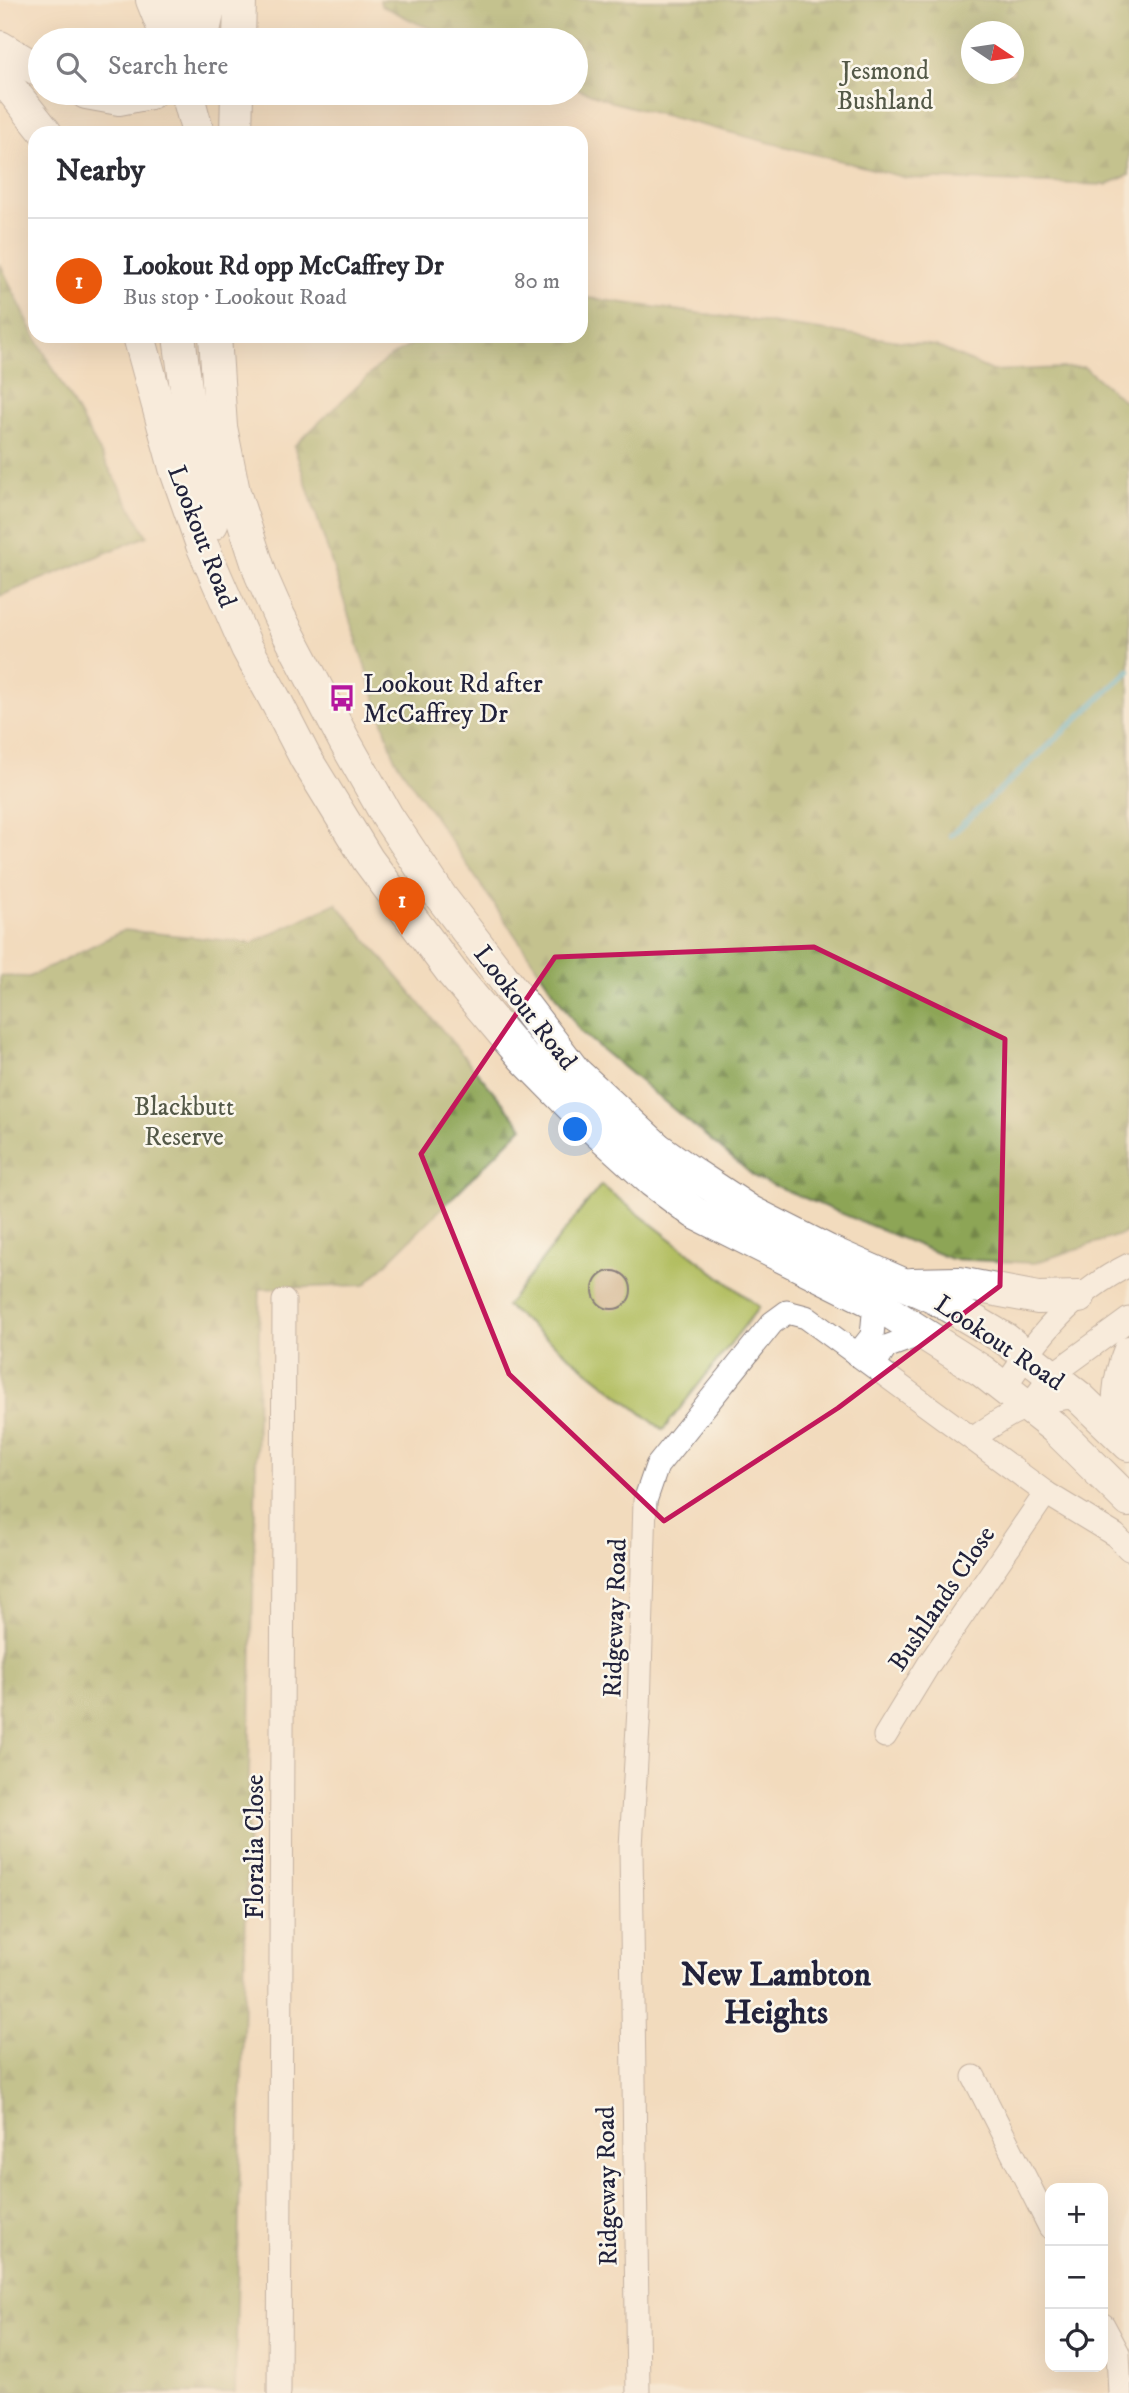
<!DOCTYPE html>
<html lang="en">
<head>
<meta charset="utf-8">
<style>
	:root { --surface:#fff; --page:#f2f2f3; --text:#2b2b33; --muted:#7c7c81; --line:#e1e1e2; --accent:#ea580c }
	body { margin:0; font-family:"IM FELL DW Pica",serif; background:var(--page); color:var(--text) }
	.controls { position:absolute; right:21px; bottom:21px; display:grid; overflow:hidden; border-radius:14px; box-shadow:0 7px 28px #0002 }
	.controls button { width:63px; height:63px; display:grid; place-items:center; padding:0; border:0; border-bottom:2px solid var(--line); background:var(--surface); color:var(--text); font:35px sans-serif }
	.compass { position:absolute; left:961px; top:21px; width:63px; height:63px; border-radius:50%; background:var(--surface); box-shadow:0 7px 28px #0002; rotate:103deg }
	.you { position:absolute; left:576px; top:1130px; width:24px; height:24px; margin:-18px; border:5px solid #fff; border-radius:50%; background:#1a73e8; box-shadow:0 0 0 10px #1a73e833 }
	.badge { display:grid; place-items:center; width:46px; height:46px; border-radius:50%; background:var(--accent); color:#fff; font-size:23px; font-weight:700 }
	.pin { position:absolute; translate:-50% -58px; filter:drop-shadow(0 2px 4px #0008) }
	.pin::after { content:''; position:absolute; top:37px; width:24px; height:21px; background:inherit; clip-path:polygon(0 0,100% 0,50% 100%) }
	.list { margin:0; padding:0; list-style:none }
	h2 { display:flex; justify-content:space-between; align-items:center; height:91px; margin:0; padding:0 28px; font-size:30px }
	h2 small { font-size:23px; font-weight:400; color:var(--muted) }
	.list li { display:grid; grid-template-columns:46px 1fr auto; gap:21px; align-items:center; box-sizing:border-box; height:126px; padding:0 28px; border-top:2px solid var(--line) }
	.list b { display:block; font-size:26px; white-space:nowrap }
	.list p { margin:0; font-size:23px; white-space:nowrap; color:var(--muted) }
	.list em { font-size:23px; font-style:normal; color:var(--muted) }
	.icon { flex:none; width:38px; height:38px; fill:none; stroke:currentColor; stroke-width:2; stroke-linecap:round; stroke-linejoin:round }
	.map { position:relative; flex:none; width:1129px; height:2393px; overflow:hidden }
	.search { position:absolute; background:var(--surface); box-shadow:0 7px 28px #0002; left:28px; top:28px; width:560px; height:77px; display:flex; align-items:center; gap:18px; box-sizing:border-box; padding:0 24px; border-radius:38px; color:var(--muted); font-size:26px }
	.panel { position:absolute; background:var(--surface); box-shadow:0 7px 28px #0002; left:28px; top:126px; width:560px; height:217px; border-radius:21px }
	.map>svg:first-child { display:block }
	.green { fill:#b2be60; stroke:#6a704e; stroke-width:2 }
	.forest { fill:url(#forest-firs); stroke:#586448; stroke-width:2; fill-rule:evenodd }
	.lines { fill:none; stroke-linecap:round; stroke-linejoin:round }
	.stream { stroke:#4bafca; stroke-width:6 }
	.building { fill:#d4b58f }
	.minor-casing { stroke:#8a7e7c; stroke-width:25 }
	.highway-casing { stroke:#8a7e7c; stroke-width:34 }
	.minor { stroke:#fff; stroke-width:23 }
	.highway { stroke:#fff; stroke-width:32 }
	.marked { fill:none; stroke:#c2185b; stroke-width:5; stroke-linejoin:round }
	.labels { text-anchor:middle; stroke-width:5; stroke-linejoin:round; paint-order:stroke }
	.park-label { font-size:26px; fill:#545948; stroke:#fbf7ec }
	.street-label { font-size:26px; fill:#22223b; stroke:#fbf7ec }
	.poi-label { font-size:26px; fill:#22223b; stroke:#fbf7ec; text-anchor:start }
	.district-label { font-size:33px; font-weight:bold; fill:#22223b; stroke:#fbf7ec }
</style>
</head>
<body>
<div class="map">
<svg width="1129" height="2393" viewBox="0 0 1129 2393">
	<defs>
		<pattern id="forest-firs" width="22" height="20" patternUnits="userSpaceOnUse" patternTransform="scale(1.75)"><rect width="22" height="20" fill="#8da556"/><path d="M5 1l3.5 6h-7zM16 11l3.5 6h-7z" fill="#738648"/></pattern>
	</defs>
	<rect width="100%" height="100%" fill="#fbf7ec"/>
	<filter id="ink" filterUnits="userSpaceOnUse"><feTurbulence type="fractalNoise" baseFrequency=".0143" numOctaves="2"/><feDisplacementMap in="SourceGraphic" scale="14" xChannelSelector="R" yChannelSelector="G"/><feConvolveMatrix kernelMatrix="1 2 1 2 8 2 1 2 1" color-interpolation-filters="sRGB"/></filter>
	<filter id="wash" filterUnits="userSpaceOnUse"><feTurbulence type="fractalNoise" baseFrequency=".00686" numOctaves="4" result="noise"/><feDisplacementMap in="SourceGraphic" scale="28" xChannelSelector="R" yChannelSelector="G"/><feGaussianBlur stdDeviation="1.57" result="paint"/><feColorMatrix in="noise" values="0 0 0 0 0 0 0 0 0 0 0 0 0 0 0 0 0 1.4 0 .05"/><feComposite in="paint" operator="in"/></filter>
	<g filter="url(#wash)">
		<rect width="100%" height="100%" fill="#f2dbbd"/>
		<path class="green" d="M601,1185L759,1307L663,1430L506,1306Z"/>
		<g class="forest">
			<path d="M380,0H1129V175L1106,185L907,178L612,102L576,88V40H460L417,23L381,5ZM972,32H1014V74H972Z"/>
			<path d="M0,264L35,336L147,536L0,596Z"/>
			<path d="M581,297L936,346L992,371L1084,367L1129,405V1232L1034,1263L951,1259L756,1178L581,1032L395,759L294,446L385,360L426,336H581Z"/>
			<path d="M336,903L523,1127L365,1285L260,1289L235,2393H0V976L29,977L124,930L252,943Z"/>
		</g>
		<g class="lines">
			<path class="stream" d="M951,835L1129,671"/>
		</g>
		<g id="blocks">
			<circle class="building" cx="612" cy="1290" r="19"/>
		</g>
	</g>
	<g filter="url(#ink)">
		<use href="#blocks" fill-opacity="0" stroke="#8a7e7c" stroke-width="2"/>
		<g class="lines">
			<defs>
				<g id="minor">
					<path d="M857,1355L872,1336L875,1303"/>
					<path d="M874,1366L886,1347L924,1333"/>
					<path d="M1004,1388C1037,1337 1074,1292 1129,1265"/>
					<path d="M1029,1406L1052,1375L1129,1319"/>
					<path d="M973,1439C1006,1414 1037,1397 1079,1397"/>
					<path d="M885,1736L929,1664L1046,1493"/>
					<path d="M974,2077L1050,2227"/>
					<path d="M1103,2325L1118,2353L1120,2393"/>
					<path d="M279,2393L284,1301"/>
					<path d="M638,2393L631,1847L639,1709L645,1501L657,1466L772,1323L787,1312L806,1317L1046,1493L1115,1535L1129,1549"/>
				</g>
				<g id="highway">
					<path d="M152,0L168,40"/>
					<path d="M181,40L183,0"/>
					<path d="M202,40L211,0"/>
					<path d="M239,40L240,0"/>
					<path d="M0,47L40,71"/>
					<path d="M0,75L46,133"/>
					<path d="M86,93L119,99L150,93"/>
					<path d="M187,93L198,133"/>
					<path d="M236,133L237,93"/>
					<path d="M139,336L175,468L202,545L247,648L277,703L306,759L368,860L453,974L523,1057L588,1123L652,1181L695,1213L875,1303L982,1371L1055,1428L1129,1501"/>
					<path d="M179,336L191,425L212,524"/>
					<path d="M215,336L221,427L234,492L261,575L279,616L345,742L387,816L441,897L575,1072L657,1148L695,1175L751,1212L828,1251L935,1298L1005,1339L1079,1397L1129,1445"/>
					<path d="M912,1284L959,1283L1038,1298L1079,1297"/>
					<path d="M1121,1437C1117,1406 1117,1381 1129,1352"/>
				</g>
			</defs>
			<use href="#minor" class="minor-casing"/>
			<use href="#highway" class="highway-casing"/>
			<use href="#minor" class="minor"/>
			<use href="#highway" class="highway"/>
		</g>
	</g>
	<path d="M0 0H1129V2393H0ZM814,947L1005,1039L1000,1286L838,1408L664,1521L509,1374L421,1154L555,957Z" fill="#f2dbbd" fill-opacity=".55" fill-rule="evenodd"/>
	<path class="marked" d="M814,947L1005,1039L1000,1286L838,1408L664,1521L509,1374L421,1154L555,957Z"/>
	<defs>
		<symbol id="bus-bare" viewBox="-9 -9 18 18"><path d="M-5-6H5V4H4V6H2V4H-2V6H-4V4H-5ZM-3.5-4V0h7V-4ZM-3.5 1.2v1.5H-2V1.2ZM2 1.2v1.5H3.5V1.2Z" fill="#b5179e" stroke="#fbf7ec" stroke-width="2.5" paint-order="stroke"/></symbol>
	</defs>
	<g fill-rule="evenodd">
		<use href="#bus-bare" x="323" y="679" width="38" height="38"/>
	</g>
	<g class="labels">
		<g class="park-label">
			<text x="885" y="79">Jesmond<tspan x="885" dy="30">Bushland</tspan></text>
			<text x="184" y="1115">Blackbutt<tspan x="184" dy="30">Reserve</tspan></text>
		</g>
		<g class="street-label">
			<text transform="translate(203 536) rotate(69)" y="9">Lookout Road</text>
			<text transform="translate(526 1007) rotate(52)" y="9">Lookout Road</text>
			<text transform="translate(1000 1342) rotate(34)" y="9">Lookout Road</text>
			<text transform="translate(941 1598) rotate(-56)" y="9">Bushlands Close</text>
			<text transform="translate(614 1618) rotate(-88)" y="9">Ridgeway Road</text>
			<text transform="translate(254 1847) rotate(-90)" y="9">Floralia Close</text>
			<text transform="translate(606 2186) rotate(-91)" y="9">Ridgeway Road</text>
		</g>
		<g class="poi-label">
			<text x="363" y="692">Lookout Rd after<tspan x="363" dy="30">McCaffrey Dr</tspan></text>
		</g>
		<g class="district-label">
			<text x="776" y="1985">New Lambton<tspan x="776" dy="38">Heights</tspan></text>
		</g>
	</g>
</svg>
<div class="controls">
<button>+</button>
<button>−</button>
<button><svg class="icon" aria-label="locate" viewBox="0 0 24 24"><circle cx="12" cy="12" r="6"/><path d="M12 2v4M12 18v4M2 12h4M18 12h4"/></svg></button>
</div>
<svg class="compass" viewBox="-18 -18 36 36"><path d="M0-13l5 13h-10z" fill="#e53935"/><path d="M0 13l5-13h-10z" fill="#7c7c81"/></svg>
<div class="you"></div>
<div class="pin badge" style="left:402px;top:935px">1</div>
<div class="search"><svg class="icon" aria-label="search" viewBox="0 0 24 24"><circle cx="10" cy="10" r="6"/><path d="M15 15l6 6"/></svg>Search here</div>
<section class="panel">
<h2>Nearby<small></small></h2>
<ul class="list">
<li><span class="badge">1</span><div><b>Lookout Rd opp McCaffrey Dr</b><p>Bus stop · Lookout Road</p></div><em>80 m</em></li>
</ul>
</section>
</div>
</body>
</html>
